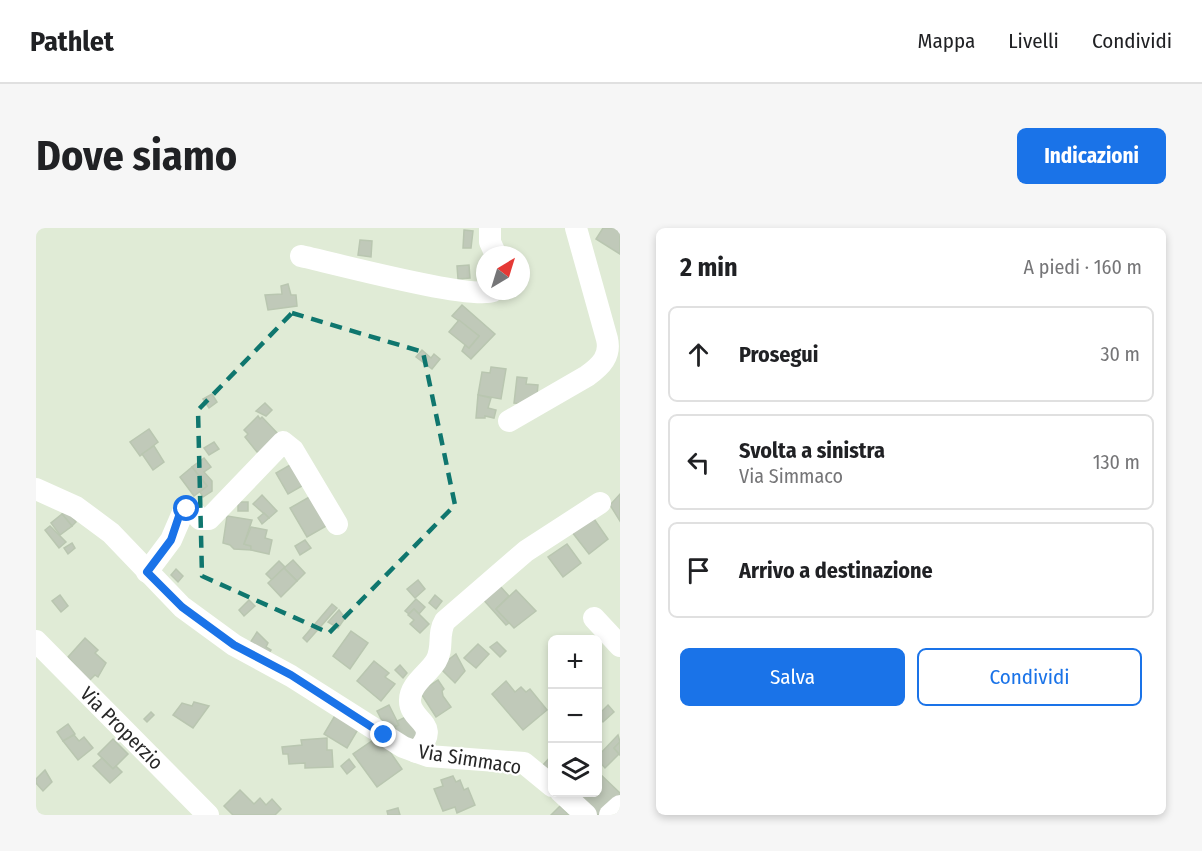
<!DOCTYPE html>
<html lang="it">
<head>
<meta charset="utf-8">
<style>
	:root { --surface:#fff; --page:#f6f6f6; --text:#202124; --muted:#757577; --line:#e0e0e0; --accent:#1a73e8 }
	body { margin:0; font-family:"Fira Sans Condensed",sans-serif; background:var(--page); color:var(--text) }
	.controls { position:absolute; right:18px; bottom:18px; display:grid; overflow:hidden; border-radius:9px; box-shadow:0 3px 9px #0003 }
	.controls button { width:54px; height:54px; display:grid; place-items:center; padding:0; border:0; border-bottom:2px solid var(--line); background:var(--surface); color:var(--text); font:30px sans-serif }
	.compass { position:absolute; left:440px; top:18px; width:54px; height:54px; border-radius:50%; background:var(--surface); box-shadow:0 3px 9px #0003; rotate:38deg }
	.stop { position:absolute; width:18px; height:18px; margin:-14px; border:4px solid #1a73e8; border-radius:50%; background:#fff }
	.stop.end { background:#1a73e8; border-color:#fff; box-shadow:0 2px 6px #0008 }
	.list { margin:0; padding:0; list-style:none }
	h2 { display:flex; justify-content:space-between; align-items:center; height:78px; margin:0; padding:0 24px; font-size:26px }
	h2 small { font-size:20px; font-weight:400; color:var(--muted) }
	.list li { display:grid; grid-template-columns:39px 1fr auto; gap:18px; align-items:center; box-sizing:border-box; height:96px; margin:0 12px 12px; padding:0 12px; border:2px solid var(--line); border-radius:9px }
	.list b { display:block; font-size:22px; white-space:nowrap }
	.list p { margin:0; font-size:20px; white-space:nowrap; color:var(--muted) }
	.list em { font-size:20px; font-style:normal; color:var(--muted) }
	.actions { display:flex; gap:12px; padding:18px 24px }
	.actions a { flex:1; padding:14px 0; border:2px solid var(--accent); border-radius:9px; text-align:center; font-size:21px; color:var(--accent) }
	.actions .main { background:var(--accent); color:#fff }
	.icon { flex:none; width:33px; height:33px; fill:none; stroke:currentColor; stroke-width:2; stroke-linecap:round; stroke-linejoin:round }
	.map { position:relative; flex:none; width:584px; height:587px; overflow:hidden; border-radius:9px }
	header { display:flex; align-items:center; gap:36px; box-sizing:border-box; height:84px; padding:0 30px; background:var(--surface); border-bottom:2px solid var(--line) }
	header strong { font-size:28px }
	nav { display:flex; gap:33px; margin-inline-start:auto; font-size:21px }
	.intro { display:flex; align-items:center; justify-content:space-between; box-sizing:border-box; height:144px; padding:0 36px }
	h1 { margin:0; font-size:42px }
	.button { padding:15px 27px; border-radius:9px; background:var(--accent); color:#fff; font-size:21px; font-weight:700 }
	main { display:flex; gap:36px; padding:0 36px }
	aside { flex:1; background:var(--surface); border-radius:9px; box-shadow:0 3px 9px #0003 }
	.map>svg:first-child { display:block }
	.building { fill:#c0c9b9; stroke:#b9c6b0; stroke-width:1.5 }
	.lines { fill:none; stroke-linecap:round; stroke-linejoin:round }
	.minor { stroke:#fff; stroke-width:22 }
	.route { stroke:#1a73e8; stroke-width:8 }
	.marked { fill:none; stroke:#0f766e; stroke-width:4.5; stroke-dasharray:12 8; stroke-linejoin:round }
	.labels { text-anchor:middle; stroke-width:4.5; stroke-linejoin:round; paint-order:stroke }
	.street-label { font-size:20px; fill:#272727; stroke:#fff }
</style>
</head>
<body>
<header>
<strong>Pathlet</strong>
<nav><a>Mappa</a><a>Livelli</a><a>Condividi</a></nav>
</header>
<div class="intro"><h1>Dove siamo</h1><a class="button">Indicazioni</a></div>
<main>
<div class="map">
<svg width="584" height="587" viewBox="0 0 584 587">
	<rect width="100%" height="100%" fill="#e0ebd6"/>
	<g class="building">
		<path d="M567,0H584V26L560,11Z"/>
		<path d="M428,2L437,3L435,20H427Z"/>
		<path d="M324,12L336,13L335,29L322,27Z"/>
		<path d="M433,37L434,50L422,51L421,38Z"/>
		<path d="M252,56L255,67H260L261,78L232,82L229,67L246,66L245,58Z"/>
		<path d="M426,77L459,106L435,131L426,123L429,117L433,120L443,108L416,88Z"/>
		<path d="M423,92L443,108L433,120L413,104Z"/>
		<path d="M386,122L395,130L398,126L404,131L396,141L380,129Z"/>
		<path d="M455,139L470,141L465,171L442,167L446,144L454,145Z"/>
		<path d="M481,149L491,150L490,156L502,157L500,177L478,175Z"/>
		<path d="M176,166L181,174L173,180L167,171Z"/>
		<path d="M442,167L455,170L452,180L460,182L458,190L449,188V190H440Z"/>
		<path d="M229,175L236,182L230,188L220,183Z"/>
		<path d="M222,188L224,191L226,189L244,208L225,224H221L209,209L212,206L208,202Z"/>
		<path d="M113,201L122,214L104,228L94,214Z"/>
		<path d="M178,214L183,221L173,227L168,220Z"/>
		<path d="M118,218L128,234L117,242L106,226Z"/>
		<path d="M168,230L175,239L168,244L176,253V263L167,269L164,264L171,258L156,239Z"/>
		<path d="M261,233L273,254L252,266L240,245Z"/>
		<path d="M156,239L171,258L158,268L144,249Z"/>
		<path d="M584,266V293L574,277Z"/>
		<path d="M226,267L241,283L233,290L217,276Z"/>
		<path d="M275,268L292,297L271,309L254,280Z"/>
		<rect x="202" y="274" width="10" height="9"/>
		<path d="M31,282L40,294L36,298L26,286Z"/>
		<path d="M228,285L233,290L226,296L222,290Z"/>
		<path d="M26,286L36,298L24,307L15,295Z"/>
		<path d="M191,288L216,292L208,316L215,318V322L198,321L194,317L187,315Z"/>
		<path d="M556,288L572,311L553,326L536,304Z"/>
		<path d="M14,298L30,314L23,320L9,302Z"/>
		<path d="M215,299L231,302L229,310L236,312L233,326L215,322V318L208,316Z"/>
		<path d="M269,312L275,320L264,327L259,318Z"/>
		<path d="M36,315L39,320L32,326L28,320Z"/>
		<path d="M531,316L545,335L527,349L512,329Z"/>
		<path d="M257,332L269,345L261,353L248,340Z"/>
		<path d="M243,333L249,339L236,352L230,346Z"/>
		<path d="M248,340L261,353L245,369L232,355Z"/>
		<path d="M140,341L147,348L142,354L135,347Z"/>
		<path d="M382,352L389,361L379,370L371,361Z"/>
		<path d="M463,357L473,368L460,381L473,395L470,397L444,368Z"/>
		<path d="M480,362L500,383L478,400L460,381Z"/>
		<path d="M24,367L32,378L25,384L16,373Z"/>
		<path d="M399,367L406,373L400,381L393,375Z"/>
		<path d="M380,371L389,379L383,386L378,381L373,386L369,383Z"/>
		<path d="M213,372L219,378L208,388L203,382Z"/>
		<path d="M296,376L301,380L271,414L267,410Z"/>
		<path d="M378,381L393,396L384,405L374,396L378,392L372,387Z"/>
		<path d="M303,382L309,390L302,400L292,394Z"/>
		<path d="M315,403L332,415L314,441L297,428Z"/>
		<path d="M221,404L232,415L230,419L235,422L231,428L212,418Z"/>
		<path d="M49,410L62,422L59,425L70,435L62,449L59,447L52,454L32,429Z"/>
		<path d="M461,414L470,423L464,429L454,419Z"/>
		<path d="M442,416L453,426L440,440L428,430Z"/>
		<path d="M420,426L429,443L419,455L403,439Z"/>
		<path d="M338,433L353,445L349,449L359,456L345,473L321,453Z"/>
		<path d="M364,437L371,445L367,450L359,442Z"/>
		<path d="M402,452L408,461L406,463L407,468L415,479L400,489L384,464Z"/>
		<path d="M470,453L479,464L485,459L490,464L494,461L511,482L487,502L456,466Z"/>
		<path d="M158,474L173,478L157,500L137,487L146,475L156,478Z"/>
		<path d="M353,477L363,497L351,502L341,483Z"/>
		<path d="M572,477L578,484L567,494L562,487Z"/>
		<path d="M115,484L118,487L111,494L108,491Z"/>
		<path d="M301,484L324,498L311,520L288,506Z"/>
		<path d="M374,487L385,508L371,515L354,501L363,497L361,493Z"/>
		<path d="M32,496L39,506L27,513L21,504Z"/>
		<path d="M38,507L43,513L48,509L57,520L42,532L27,513Z"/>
		<path d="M582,507L584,514L578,520L583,526L569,540L562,532V528Z"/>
		<path d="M343,508L366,541L341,559L317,526Z"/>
		<path d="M291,510V522H296L297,539L269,540V535L253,536L252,526H247L246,519L266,517L265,512Z"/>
		<path d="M77,511L92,526L77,541L62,526Z"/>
		<path d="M584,514V527L578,520Z"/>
		<path d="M516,527V546L507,537Z"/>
		<path d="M66,530L77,541L80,538L86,544L74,555L57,538Z"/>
		<path d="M313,531L319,539L311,546L305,538Z"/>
		<path d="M9,542L16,554L7,563L0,555V551Z"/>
		<path d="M562,544L584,565V571L564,587H560L536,564H562Z"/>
		<path d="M417,548L420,554L424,552L428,562L432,560L439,577L421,585L419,579L407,583L398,561L407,558L405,552Z"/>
		<path d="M204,562L218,576L224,570L230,577L236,571L245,581L239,587H197L188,578Z"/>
		<path d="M524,578L531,585L536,580L543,587H515Z"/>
		<path d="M362,580L364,587H352L351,583Z"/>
	</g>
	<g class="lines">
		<g class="minor">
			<path d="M454,0V14L460,27"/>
			<path d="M265,28C297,35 435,72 457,63"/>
			<path d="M473,193L551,148C565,138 575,128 571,111L540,0"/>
			<path d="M0,261L40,279L75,305L146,379L198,417L255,448L367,519L392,528L488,535L516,558"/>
			<path d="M111,344L135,312L148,282H156L164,291H173L247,214L257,222L301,296"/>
			<path d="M558,390L584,418"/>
			<path d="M0,413L172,587"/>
			<path d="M380,524C408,495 373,494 374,472C374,456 393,445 400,433C408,420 401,406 409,393L490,323L564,275"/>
			<path d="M525,564L550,587"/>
			<path d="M574,587L584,578"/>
		</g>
	</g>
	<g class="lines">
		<path class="route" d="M151,281L144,285L135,312L111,344L146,379L198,417L255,447L348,507"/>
	</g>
	<path class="marked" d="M256,85L387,124L419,277L293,405L166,348L162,182Z"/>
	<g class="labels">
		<g class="street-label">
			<text transform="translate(86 500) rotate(45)" y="7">Via Properzio</text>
			<text transform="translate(434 531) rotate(9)" y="7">Via Simmaco</text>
		</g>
	</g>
</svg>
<div class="controls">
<button>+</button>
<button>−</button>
<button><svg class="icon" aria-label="layers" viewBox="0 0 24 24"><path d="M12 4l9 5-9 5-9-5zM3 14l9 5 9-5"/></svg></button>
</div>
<svg class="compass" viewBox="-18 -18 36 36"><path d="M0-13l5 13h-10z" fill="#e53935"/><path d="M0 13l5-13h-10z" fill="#757577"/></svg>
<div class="stop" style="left:151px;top:281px"></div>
<div class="stop end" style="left:348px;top:507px"></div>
</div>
<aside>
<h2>2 min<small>A piedi · 160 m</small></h2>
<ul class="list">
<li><svg class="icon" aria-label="ahead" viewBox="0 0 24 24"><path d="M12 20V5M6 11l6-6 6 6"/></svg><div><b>Prosegui</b></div><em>30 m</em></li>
<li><svg class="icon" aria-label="left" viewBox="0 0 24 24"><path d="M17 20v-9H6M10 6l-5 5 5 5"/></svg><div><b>Svolta a sinistra</b><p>Via Simmaco</p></div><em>130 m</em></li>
<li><svg class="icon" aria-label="arrive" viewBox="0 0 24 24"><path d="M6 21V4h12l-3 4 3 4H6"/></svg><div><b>Arrivo a destinazione</b></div></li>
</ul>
<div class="actions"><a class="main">Salva</a><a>Condividi</a></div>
</aside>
</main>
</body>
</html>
